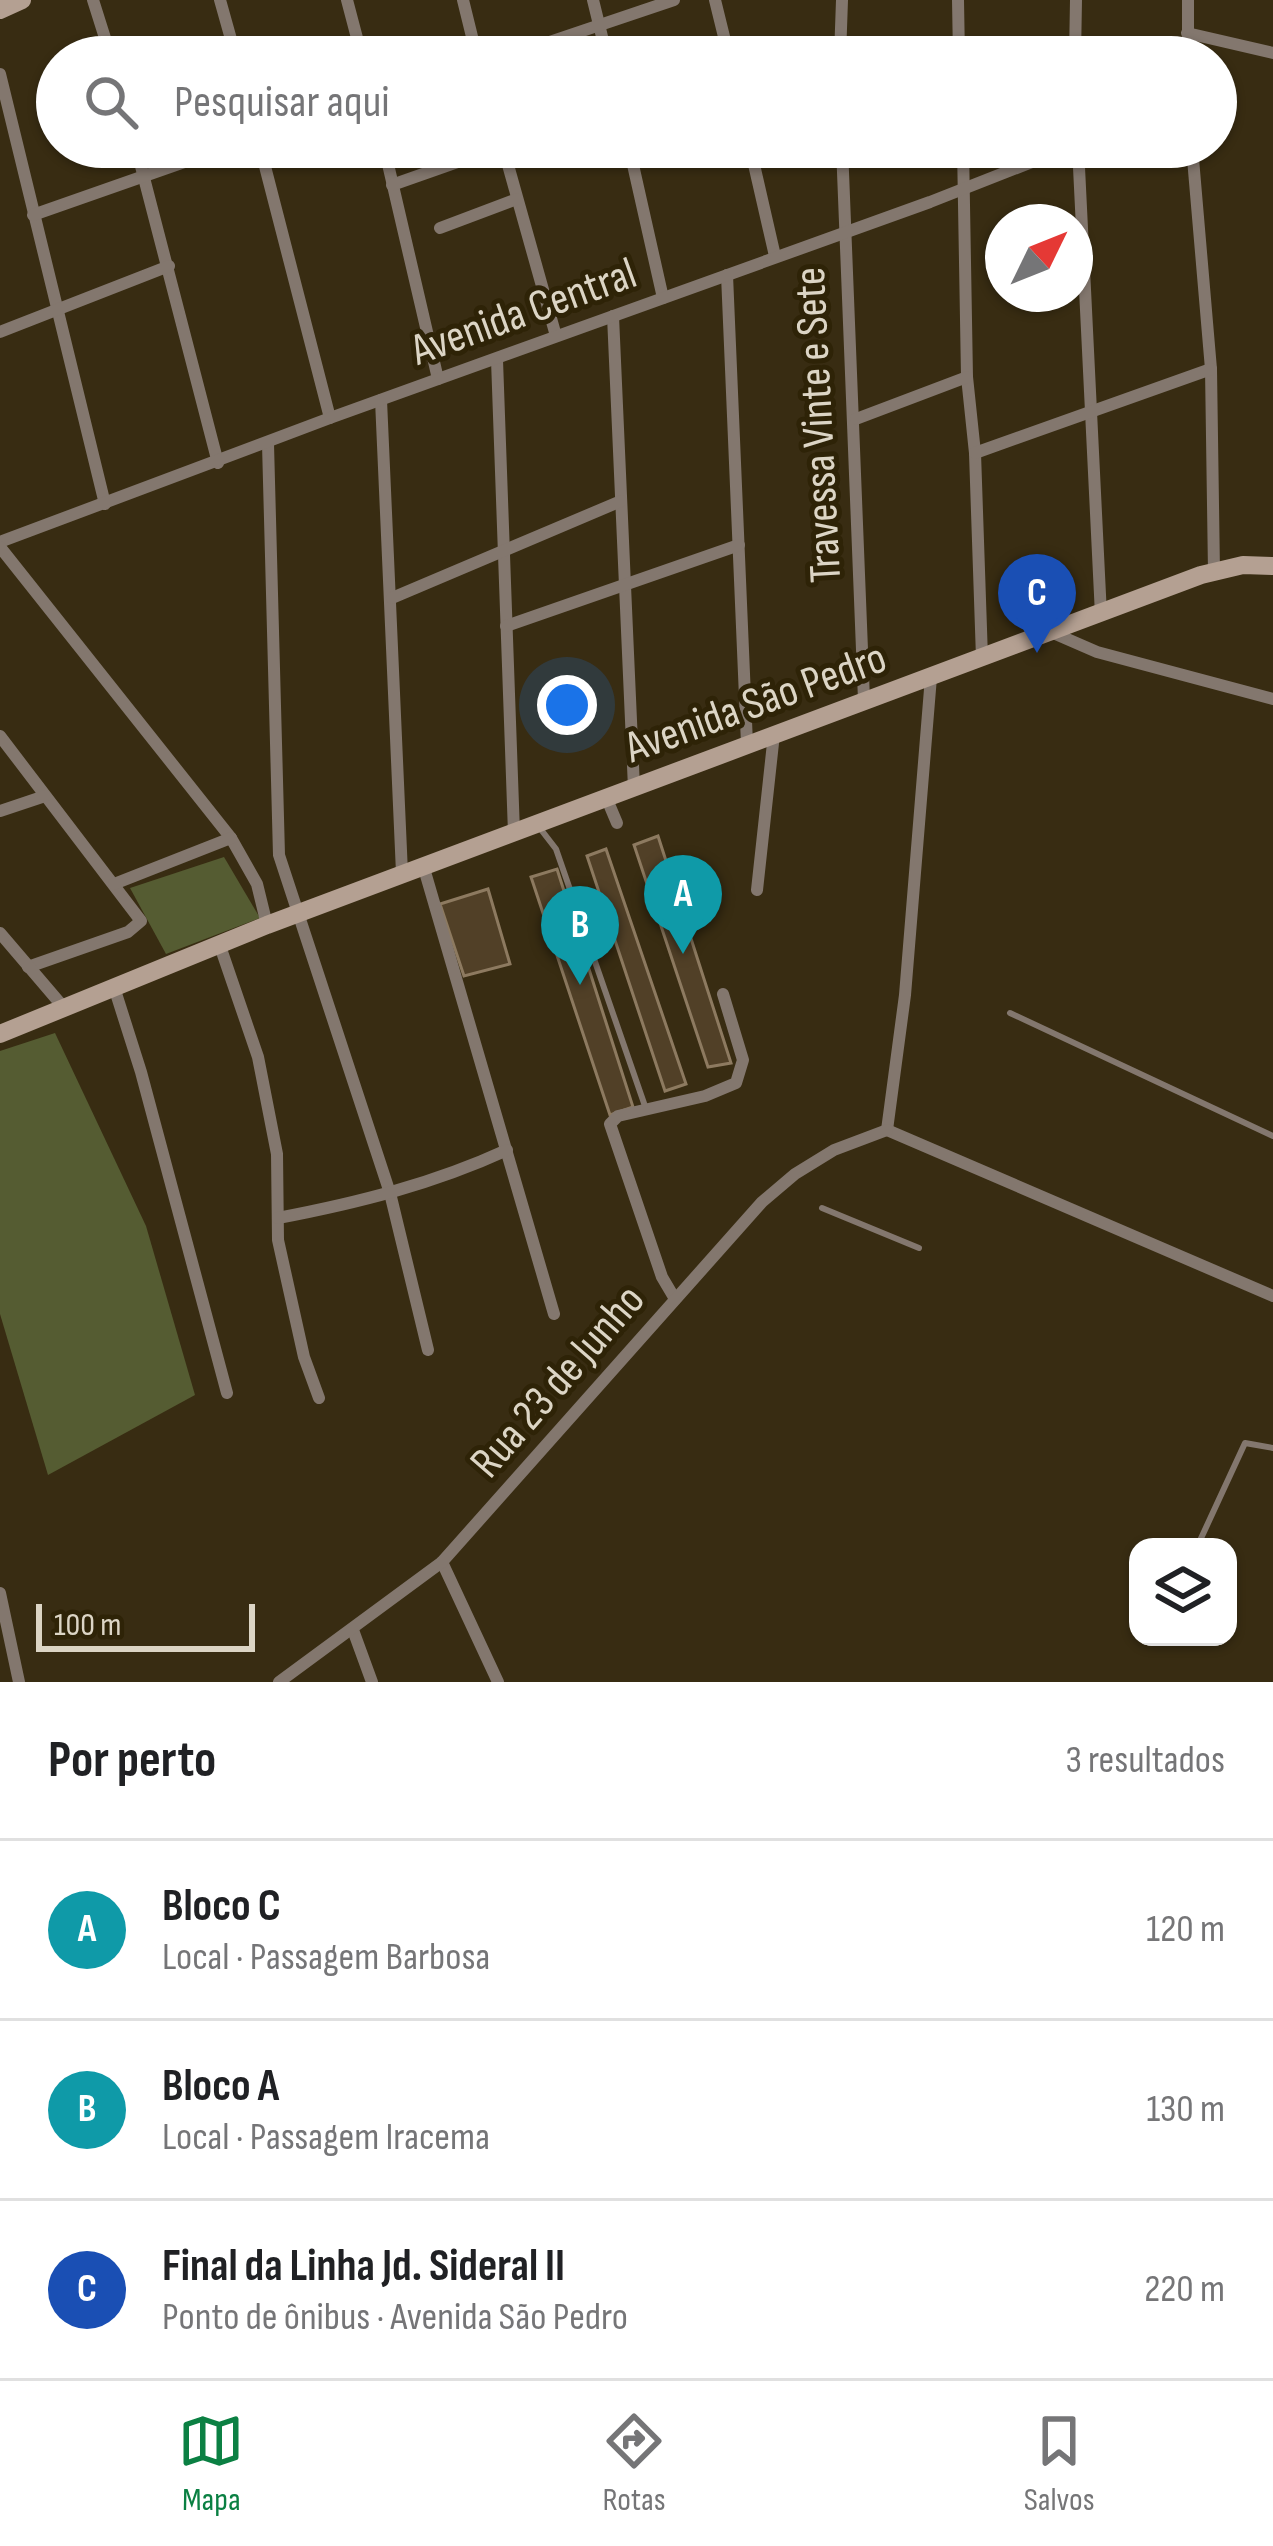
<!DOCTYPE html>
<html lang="pt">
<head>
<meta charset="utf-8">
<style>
	:root { --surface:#fff; --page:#f2f2f2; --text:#202124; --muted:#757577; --line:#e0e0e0; --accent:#0b8043 }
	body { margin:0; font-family:"Sofia Sans Condensed",sans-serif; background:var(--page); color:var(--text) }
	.controls { position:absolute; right:36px; bottom:36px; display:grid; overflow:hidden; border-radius:24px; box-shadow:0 3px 9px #0004 }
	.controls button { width:108px; height:108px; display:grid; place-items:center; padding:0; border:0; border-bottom:3px solid var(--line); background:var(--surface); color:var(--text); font:60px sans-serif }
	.compass { position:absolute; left:985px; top:204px; width:108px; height:108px; border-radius:50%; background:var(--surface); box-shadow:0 3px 9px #0004; rotate:47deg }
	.scale { position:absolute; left:36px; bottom:30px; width:219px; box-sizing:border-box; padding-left:12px; border:6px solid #dcd5c5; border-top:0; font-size:33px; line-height:42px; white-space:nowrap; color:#dcd5c5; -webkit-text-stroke:9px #2e2307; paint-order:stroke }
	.you { position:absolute; left:567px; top:705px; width:42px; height:42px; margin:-30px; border:9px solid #fff; border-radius:50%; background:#1a73e8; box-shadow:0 0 0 18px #1a73e833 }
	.badge { display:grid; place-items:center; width:78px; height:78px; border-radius:50%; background:var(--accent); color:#fff; font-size:39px; font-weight:700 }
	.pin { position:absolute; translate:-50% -99px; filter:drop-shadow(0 3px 6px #0008) }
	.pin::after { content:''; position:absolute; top:63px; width:42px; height:36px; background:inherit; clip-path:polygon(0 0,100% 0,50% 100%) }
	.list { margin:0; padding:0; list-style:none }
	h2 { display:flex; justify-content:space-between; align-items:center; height:156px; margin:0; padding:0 48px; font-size:51px }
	h2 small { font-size:39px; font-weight:400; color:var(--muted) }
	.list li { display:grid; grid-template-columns:78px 1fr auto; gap:36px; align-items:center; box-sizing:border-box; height:180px; padding:0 48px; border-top:3px solid var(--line) }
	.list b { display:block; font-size:45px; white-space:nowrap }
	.list p { margin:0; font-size:39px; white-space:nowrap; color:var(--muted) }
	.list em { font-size:39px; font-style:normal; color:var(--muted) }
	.icon { flex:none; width:66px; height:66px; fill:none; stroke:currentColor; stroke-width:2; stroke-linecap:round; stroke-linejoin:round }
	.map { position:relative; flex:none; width:1273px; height:1682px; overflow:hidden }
	.search { position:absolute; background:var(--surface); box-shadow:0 3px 9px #0004; left:36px; right:36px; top:36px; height:132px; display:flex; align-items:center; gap:30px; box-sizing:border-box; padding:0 42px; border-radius:66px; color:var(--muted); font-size:45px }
	.sheet { height:696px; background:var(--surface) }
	nav { display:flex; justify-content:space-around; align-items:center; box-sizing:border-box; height:168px; border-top:3px solid var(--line); background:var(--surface); font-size:33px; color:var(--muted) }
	nav a { display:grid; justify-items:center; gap:6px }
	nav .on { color:var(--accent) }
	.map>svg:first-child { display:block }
	.green { fill:#555c32 }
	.building { fill:#514027; stroke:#8d7a60; stroke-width:3 }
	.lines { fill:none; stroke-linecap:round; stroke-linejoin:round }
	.service { stroke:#83776e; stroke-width:6 }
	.minor { stroke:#83776e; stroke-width:12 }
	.secondary { stroke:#b4a092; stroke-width:18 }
	.labels { text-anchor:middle; stroke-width:10; stroke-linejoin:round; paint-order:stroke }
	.street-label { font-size:45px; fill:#dcd5c5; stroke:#2e2307 }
</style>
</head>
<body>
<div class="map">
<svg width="1273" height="1682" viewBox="0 0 1273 1682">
	<rect width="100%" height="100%" fill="#382c12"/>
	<g class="green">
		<path d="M224,857L260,918L166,954L130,888Z"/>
		<path d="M55,1033L146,1226L195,1395L48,1475L0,1314V1051Z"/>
	</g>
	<g class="building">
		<path d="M658,836L731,1063L708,1067L634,845Z"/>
		<path d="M606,849L686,1084L665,1091L587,856Z"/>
		<path d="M557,869L633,1107L610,1115L531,877Z"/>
		<path d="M488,889L510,964L464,976L440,904Z"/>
	</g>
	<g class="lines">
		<g class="service">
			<path d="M539,827L556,849L646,1109"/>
			<path d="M1010,1013L1273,1136"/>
			<path d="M822,1208L919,1248"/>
			<path d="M1197,1547L1245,1443L1273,1448"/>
		</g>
		<g class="minor">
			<path d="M93,0L111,57"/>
			<path d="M220,0L236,57"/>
			<path d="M347,0L362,57"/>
			<path d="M463,0L477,57"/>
			<path d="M593,0L607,57"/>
			<path d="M715,0L729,57"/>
			<path d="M958,0L959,57"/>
			<path d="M1187,33L1273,53"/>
			<path d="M505,57L674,0"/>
			<path d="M840,57L842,0"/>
			<path d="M1075,57L1076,0"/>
			<path d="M1188,57V0"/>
			<path d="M0,74L105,504"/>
			<path d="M136,147L218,463"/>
			<path d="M260,147L330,418"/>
			<path d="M384,147L438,379"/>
			<path d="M503,147L556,336"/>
			<path d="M629,147L663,298"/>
			<path d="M750,147L775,256"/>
			<path d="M842,147L864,700"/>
			<path d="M963,147L967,377L975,453L982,658"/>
			<path d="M1078,147L1101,615"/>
			<path d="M1192,147L1211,369L1214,572"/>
			<path d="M392,185L500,147"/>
			<path d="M33,215L227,147"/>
			<path d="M440,228L517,199"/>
			<path d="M727,275L747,744"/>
			<path d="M613,316L634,788"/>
			<path d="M0,332L169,266"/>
			<path d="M497,360L514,833"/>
			<path d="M381,400L402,873"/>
			<path d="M856,419L967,377"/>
			<path d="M268,444L279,855L390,1193L428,1350"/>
			<path d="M975,453L1211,369"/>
			<path d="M0,542L330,418L930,202L1070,147"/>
			<path d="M0,547L231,838L257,884L267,925"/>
			<path d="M392,598L621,501"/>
			<path d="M506,626L739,545"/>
			<path d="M1051,632L1097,652L1273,699"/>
			<path d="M0,736L141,921L128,932L28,967"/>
			<path d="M606,797L617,823"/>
			<path d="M0,811L45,796"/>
			<path d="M423,865L554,1314"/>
			<path d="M114,884L231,838"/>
			<path d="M757,890L774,734"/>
			<path d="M0,933L65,1009"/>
			<path d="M220,946L258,1057L277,1154L278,1240L304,1357L319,1398"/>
			<path d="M114,987L141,1072L227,1393"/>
			<path d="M887,1130L905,995L931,677"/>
			<path d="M887,1130L1273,1296"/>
			<path d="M278,1218C357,1203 433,1184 507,1150"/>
			<path d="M675,1299L662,1277L610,1124L618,1116L705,1096L736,1083L743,1060L723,994"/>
			<path d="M442,1562L498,1682"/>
			<path d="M0,1593L19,1682"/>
			<path d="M353,1630L372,1682"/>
			<path d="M279,1682L442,1562L762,1202L795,1174L834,1150L887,1130"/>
		</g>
		<g class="secondary">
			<path d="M0,10L22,0"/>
			<path d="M0,1034L267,925L1201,575L1243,565L1273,566"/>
		</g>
	</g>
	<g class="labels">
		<g class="street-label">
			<text transform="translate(523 310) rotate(-20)" y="16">Avenida Central</text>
			<text transform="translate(816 425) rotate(-93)" y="16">Travessa Vinte e Sete</text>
			<text transform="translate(755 701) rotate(-20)" y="16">Avenida São Pedro</text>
			<text transform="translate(556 1380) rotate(-49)" y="16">Rua 23 de Junho</text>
		</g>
	</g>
</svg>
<div class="controls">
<button><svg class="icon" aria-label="layers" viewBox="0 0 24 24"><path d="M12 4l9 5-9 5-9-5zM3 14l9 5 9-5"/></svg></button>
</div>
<svg class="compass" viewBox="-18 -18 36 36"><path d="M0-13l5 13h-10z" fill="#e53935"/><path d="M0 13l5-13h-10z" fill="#757577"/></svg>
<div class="scale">100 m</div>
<div class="you"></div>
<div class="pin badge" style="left:683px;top:954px;background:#0f9aa8">A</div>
<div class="pin badge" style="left:580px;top:985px;background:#0f9aa8">B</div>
<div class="pin badge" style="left:1037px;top:653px;background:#1a4fb4">C</div>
<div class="search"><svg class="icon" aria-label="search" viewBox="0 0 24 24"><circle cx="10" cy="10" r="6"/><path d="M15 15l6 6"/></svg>Pesquisar aqui</div>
</div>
<section class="sheet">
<h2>Por perto<small>3 resultados</small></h2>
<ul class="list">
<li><span class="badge" style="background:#0f9aa8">A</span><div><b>Bloco C</b><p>Local · Passagem Barbosa</p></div><em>120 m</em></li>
<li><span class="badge" style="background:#0f9aa8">B</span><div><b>Bloco A</b><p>Local · Passagem Iracema</p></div><em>130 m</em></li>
<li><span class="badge" style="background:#1a4fb4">C</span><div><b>Final da Linha Jd. Sideral II</b><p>Ponto de ônibus · Avenida São Pedro</p></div><em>220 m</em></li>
</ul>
</section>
<nav>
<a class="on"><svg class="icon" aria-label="map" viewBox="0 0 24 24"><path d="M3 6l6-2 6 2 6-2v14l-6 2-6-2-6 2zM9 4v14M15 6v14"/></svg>Mapa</a>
<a><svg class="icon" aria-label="directions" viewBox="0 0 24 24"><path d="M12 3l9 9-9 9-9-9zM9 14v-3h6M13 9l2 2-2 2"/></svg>Rotas</a>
<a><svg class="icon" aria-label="saved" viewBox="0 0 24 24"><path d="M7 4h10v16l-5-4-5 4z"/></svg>Salvos</a>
</nav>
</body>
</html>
